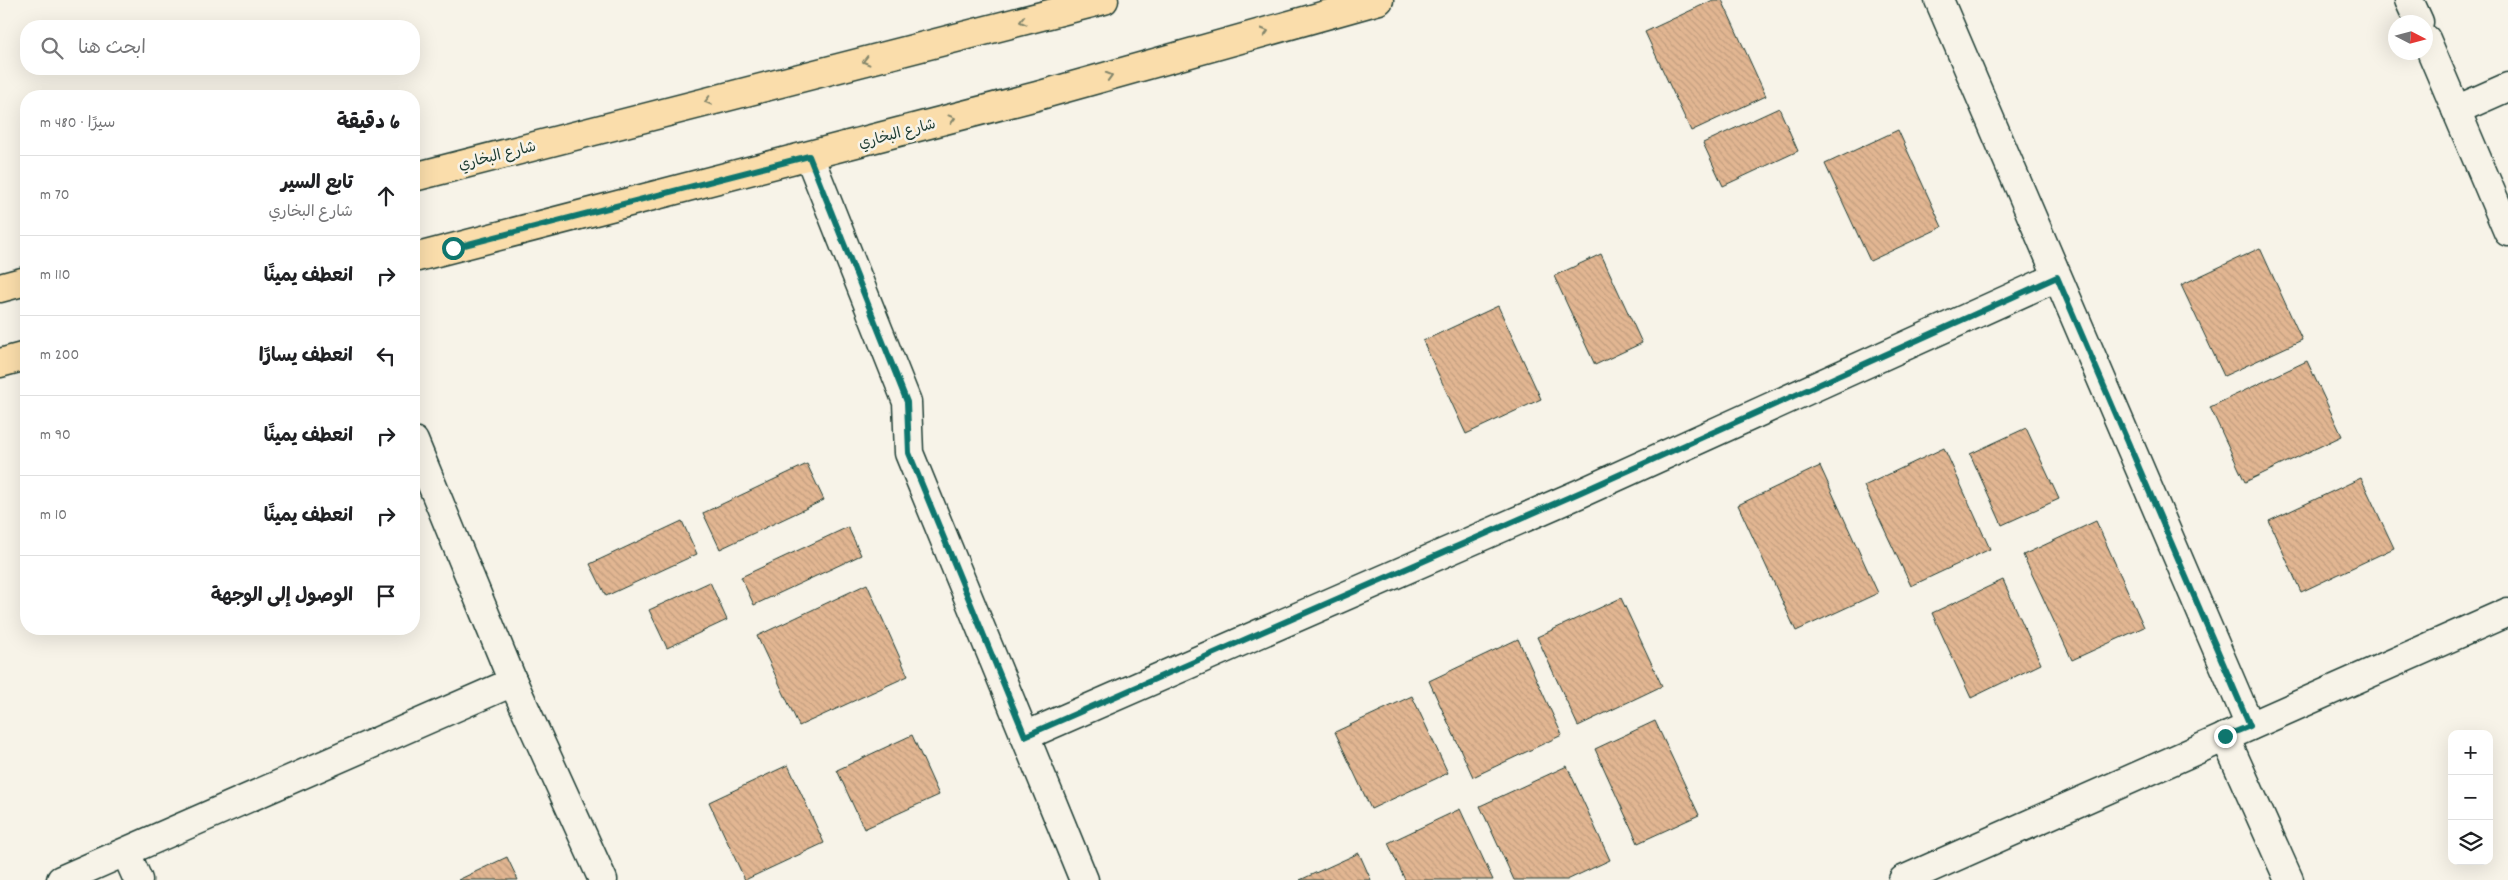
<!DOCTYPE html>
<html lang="ar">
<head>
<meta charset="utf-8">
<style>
	:root { --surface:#fff; --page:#f2f2f2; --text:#202124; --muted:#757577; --line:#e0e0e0 }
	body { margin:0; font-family:Dekko,"Playpen Sans Arabic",sans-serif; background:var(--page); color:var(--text); direction:rtl }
	.controls { position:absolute; right:15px; bottom:15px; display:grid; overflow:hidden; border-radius:10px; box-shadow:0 5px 20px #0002 }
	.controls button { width:45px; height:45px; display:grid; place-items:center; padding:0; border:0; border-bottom:1px solid var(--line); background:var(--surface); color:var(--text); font:25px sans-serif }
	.compass { position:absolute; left:2388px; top:15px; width:45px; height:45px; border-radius:50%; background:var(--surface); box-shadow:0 5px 20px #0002; rotate:96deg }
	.stop { position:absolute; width:15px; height:15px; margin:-11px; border:4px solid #0f766e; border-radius:50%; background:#fff }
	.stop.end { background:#0f766e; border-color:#fff; box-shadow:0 1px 5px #0008 }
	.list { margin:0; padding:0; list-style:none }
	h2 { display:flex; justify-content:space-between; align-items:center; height:65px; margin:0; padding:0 20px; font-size:21px }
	h2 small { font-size:16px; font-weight:400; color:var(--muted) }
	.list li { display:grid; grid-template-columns:32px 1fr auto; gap:15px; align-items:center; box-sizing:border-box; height:80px; padding:0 20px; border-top:1px solid var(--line) }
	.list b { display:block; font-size:19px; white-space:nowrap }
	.list p { margin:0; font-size:16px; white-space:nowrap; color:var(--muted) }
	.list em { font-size:16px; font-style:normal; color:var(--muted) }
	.icon { flex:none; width:28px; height:28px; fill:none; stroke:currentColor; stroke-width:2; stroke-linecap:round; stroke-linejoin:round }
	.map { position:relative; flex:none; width:2508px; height:880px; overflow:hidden; direction:ltr }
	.search { position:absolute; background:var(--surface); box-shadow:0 5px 20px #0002; left:20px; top:20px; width:400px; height:55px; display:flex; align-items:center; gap:12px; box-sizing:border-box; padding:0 18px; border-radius:20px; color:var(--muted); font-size:19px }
	.panel { position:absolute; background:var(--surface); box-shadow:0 5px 20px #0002; left:20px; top:90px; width:400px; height:545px; border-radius:20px; direction:rtl }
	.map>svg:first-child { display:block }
	.building { fill:url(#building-back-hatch); stroke:#1f3d34 }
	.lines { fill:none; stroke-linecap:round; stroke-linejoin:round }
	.minor-casing { stroke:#1f3d34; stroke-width:31 }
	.major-casing { stroke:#1f3d34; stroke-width:31 }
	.minor { stroke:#f7f3e8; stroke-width:28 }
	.major { stroke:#faddab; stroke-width:28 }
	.oneway { stroke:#82856a }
	.route { stroke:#0f766e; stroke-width:6 }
	.labels { text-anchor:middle; stroke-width:5; stroke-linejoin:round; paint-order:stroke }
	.street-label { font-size:15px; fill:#1f3d34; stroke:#f7f3e8 }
</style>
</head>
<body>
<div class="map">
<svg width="2508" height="880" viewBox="0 0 2508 880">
	<defs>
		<pattern id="building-back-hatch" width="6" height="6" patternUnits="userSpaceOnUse" patternTransform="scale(1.25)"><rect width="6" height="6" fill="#e2b692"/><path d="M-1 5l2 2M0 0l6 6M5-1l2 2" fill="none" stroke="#c19d7e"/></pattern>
	</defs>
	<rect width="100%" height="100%" fill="#f7f3e8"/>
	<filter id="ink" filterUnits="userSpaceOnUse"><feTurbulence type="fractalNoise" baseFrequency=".02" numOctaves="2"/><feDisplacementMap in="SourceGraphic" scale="10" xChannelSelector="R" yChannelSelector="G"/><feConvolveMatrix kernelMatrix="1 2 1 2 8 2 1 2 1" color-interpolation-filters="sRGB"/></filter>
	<g filter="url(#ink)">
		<g class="building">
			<path d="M1713,0H1722L1766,96L1691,131L1645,32Z"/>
			<path d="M1779,108L1798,151L1723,186L1703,143Z"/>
			<path d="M1898,130L1942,227L1870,261L1825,164Z"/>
			<path d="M2260,248L2302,340L2224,376L2181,285Z"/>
			<path d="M1601,254L1642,343L1595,365L1554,276Z"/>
			<path d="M1498,306L1541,399L1466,434L1423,341Z"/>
			<path d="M2307,361L2342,436L2245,482L2210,407Z"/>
			<path d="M2026,428L2059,499L2002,525L1970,454Z"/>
			<path d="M1944,448L1990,549L1911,586L1864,486Z"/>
			<path d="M807,464L824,500L720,549L703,513Z"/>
			<path d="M1820,466L1878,593L1796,631L1738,505Z"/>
			<path d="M2361,478L2394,548L2301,592L2269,521Z"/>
			<path d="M682,521L697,554L606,596L590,564Z"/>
			<path d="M2096,521L2144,627L2072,660L2023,555Z"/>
			<path d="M848,527L861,555L754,605L741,577Z"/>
			<path d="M2003,580L2041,664L1971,698L1932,613Z"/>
			<path d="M710,582L727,620L667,648L649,610Z"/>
			<path d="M867,584L908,676L799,726L757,636Z"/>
			<path d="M1621,598L1662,686L1578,726L1537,637Z"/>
			<path d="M1518,639L1562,735L1473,777L1429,681Z"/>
			<path d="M1412,696L1448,773L1371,809L1335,732Z"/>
			<path d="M1655,721L1699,815L1638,843L1595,749Z"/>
			<path d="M912,735L939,795L864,829L837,770Z"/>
			<path d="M788,765L824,843L745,880L709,802Z"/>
			<path d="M1567,766L1610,860L1567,880H1514L1480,806Z"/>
			<path d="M1460,809L1493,880H1405L1388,843Z"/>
			<path d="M1359,853L1371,880H1300Z"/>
			<path d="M507,857L518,880H458Z"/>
		</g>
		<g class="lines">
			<defs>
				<g id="minor">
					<path d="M1939,0L2250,726"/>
					<path d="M2409,0L2419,22"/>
					<path d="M2426,39L2508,232"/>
					<path d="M2456,110L2508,87"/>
					<path d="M809,156L907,402L909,453L1084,880"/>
					<path d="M414,441L513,682L603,880"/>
					<path d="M1025,736L1581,493L2057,277"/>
					<path d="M2225,737L2289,880"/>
					<path d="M126,853L138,880"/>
					<path d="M61,880L513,682"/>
					<path d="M1903,880L2508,612"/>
				</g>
				<g id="major">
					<path d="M414,177L1104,0"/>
					<path d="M414,258L1037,96L1379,0"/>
					<path d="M0,288L26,281"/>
					<path d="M0,363L26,356"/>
				</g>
			</defs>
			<use href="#minor" class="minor-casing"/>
			<use href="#major" class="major-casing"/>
			<use href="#minor" class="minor"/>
			<use href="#major" class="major"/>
		</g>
		<defs><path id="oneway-chevron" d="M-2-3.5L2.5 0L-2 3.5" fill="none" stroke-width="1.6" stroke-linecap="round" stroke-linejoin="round" transform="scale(1.25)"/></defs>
		<g class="oneway">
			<use href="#oneway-chevron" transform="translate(1023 21) rotate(166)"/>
			<use href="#oneway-chevron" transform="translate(1265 32) rotate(-16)"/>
			<use href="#oneway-chevron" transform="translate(866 61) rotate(166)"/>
			<use href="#oneway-chevron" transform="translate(1109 76) rotate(-16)"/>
			<use href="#oneway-chevron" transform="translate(708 101) rotate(166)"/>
			<use href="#oneway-chevron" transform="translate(952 119) rotate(-15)"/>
		</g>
	</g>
	<g class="lines" filter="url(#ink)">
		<path class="route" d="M453,248L809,156L907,402L909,453L1025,736L1581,492L2057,277L2250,726L2225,736"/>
	</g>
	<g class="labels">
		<g class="street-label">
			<text transform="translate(897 133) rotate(-15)" y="5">شارع البخاري</text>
			<text transform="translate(497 155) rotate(-14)" y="5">شارع البخاري</text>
		</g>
	</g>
</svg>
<div class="controls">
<button>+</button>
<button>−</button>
<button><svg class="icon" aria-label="layers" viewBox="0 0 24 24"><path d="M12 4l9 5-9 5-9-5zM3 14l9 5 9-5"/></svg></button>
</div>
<svg class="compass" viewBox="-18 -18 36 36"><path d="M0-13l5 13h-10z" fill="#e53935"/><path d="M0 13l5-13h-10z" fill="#757577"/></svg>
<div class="stop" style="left:453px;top:248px"></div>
<div class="stop end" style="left:2225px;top:736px"></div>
<div class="search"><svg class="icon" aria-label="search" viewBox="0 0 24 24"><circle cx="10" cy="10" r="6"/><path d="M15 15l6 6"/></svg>ابحث هنا</div>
<section class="panel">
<h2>6 دقيقة<small>سيرًا · 480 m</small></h2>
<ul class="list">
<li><svg class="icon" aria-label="ahead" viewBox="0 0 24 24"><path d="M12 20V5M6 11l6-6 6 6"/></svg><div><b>تابع السير</b><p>شارع البخاري</p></div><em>70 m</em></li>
<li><svg class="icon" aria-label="right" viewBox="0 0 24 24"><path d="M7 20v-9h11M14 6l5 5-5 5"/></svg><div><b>انعطف يمينًا</b></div><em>110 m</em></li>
<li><svg class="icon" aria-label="left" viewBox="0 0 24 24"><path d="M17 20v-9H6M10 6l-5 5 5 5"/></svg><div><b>انعطف يسارًا</b></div><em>200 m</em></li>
<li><svg class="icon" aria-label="right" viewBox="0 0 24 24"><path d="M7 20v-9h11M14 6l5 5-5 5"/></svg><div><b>انعطف يمينًا</b></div><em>90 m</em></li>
<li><svg class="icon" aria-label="right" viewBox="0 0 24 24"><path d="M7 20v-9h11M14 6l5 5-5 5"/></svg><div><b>انعطف يمينًا</b></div><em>10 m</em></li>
<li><svg class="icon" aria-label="arrive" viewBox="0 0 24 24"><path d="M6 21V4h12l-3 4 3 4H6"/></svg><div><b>الوصول إلى الوجهة</b></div></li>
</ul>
</section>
</div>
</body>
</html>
